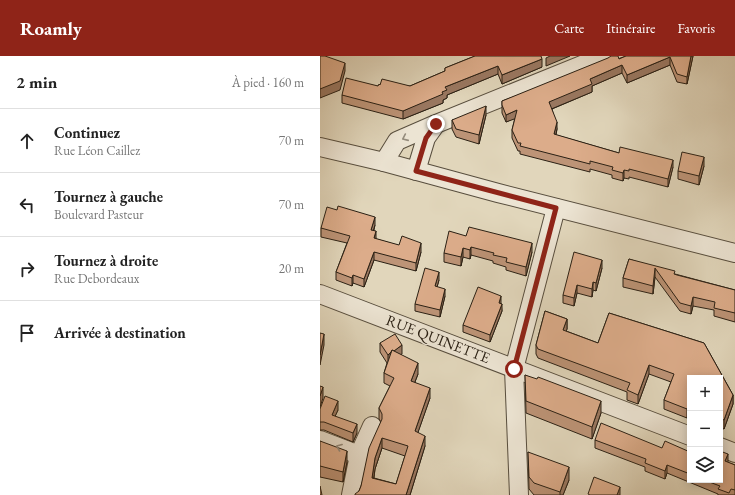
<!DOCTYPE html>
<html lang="fr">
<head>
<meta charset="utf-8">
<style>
	:root { --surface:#fff; --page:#f6f6f6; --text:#222; --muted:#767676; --line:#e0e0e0; --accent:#8f2418 }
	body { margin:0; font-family:"EB Garamond",serif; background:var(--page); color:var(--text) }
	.controls { position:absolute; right:12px; bottom:12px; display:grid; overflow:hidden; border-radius:0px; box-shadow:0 2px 10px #0003 }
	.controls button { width:36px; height:36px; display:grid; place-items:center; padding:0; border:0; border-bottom:1px solid var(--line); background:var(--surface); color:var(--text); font:20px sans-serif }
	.stop { position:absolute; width:12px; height:12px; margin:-9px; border:3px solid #8f2418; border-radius:50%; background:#fff }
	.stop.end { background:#8f2418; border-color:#fff; box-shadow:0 1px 4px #0008 }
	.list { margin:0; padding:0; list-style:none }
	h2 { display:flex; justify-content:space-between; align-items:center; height:52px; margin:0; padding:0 16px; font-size:17px }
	h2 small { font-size:13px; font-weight:400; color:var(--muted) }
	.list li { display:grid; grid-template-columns:26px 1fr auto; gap:12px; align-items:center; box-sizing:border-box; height:64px; padding:0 16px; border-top:1px solid var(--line) }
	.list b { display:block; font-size:15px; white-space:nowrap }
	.list p { margin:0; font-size:13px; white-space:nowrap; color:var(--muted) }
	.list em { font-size:13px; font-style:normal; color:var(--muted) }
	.icon { flex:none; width:22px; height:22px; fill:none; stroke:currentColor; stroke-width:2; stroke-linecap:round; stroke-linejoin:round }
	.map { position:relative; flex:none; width:415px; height:439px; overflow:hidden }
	header { display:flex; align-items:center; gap:24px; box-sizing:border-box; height:56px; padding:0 20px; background:var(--accent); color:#fff }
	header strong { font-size:19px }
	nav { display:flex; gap:22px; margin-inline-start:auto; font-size:14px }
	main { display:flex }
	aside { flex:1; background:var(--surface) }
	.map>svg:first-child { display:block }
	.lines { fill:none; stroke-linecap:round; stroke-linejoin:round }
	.minor-casing { stroke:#584e3e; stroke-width:20 }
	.minor { stroke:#ece4d3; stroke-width:18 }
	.wall { fill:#bd9477; stroke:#2a2014; fill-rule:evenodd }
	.shaded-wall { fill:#9a7861; stroke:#2a2014 }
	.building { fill:#dcac8a; stroke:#2a2014; fill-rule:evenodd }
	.oneway { stroke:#958c7d }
	.route { stroke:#8f2418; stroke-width:5 }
	.labels { text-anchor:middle; stroke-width:3; stroke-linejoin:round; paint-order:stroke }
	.street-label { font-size:15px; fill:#2a2014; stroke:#ece4d3 }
</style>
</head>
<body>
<header>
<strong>Roamly</strong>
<nav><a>Carte</a><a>Itinéraire</a><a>Favoris</a></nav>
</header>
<main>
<aside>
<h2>2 min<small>À pied · 160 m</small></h2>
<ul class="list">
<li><svg class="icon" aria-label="ahead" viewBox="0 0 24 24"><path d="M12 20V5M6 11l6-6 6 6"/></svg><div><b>Continuez</b><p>Rue Léon Caillez</p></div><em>70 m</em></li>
<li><svg class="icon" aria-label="left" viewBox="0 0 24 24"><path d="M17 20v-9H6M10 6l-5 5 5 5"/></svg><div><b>Tournez à gauche</b><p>Boulevard Pasteur</p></div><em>70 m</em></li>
<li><svg class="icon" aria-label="right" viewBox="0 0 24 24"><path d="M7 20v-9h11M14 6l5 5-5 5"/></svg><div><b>Tournez à droite</b><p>Rue Debordeaux</p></div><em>20 m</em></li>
<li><svg class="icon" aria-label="arrive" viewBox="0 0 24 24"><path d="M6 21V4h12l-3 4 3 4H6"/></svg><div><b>Arrivée à destination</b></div></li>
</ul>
</aside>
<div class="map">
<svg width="415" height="439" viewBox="0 0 415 439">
	<rect width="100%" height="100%" fill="#e1d6bb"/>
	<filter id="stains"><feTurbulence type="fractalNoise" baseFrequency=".005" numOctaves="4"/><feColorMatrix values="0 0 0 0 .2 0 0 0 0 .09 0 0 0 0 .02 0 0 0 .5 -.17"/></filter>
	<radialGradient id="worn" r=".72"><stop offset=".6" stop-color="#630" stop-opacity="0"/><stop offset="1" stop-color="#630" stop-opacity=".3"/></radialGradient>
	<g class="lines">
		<defs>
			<g id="minor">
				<path d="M0,91L64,106L178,137L415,197"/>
				<path d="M64,106L77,85L116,68L284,0"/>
				<path d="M96,115L106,82L116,68"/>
				<path d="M0,238L370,380"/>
				<path d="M0,384L39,399"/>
				<path d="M400,391L415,397"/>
				<path d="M31,439L39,399L52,370"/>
				<path d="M199,439L194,313L236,152"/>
			</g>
		</defs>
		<use href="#minor" class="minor-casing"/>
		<use href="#minor" class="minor"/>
	</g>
	<g class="wall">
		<path d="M155,0L222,11L182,28L178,18L127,39V42L123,44V47L83,63L22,47V39L58,30H90L125,15V12Z"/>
		<path d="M306,0H373L367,28L357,26L350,9L307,27L302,17L272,30V36L232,53L237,73L236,79L299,97L353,111L348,131L309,121V123L304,122L303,125L292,122V119L270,113V116L200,98V95H198L192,82V74L195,62L186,66L182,57V45Z"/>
		<path d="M166,59L159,88L136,81L132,73V64Z"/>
		<path d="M384,110L379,129L358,123V115Z"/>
		<path d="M55,169L54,174L56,183L101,196L96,215L54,204L44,231L33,227L32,230L16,224V216L27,187L1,181V172Z"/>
		<path d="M146,180L212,196L206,220L186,214V211L173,207V205L151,199L150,203L143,201L141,210L124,206V197Z"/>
		<path d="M309,203L355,218L415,234V266L394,260V254L373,250L371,258L360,255L335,221L333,238L303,231V222Z"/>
		<path d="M282,212L276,235L273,234L272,241L257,237L254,250L243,247V239Z"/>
		<path d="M119,224L117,231L125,240L120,261L95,255V248Z"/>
		<path d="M181,247L182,255L170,286L143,276V269Z"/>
		<path d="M225,255L247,263V273L246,275L278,287L289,257L384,287L413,339V348L404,373L400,372V322H370V360L368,359L367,362L344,353V344L351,326L329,318L318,348L307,344V336L218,302L216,298V289Z"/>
		<path d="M60,287L82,298L81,299L98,318L95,326L110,342L98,376L105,390L90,439L39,435L41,430L61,366L59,363V352L70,330L64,327V317L67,307L60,296ZM62,392L85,400L76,428L54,422L55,413Z"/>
		<path d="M205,319L281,357L272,383L206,357Z"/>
		<path d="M0,353L18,354L15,360L37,377L33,386L4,374H0Z"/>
		<path d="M275,384L370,396V424H400L408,406H407L415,409V439H398V438L347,417L345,423L325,415V411L275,392Z"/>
		<path d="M0,385L27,406L23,426L0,421Z"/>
		<path d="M208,396L249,424L243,439H214L209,433Z"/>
	</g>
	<g class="shaded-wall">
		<path d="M230,0H250L226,10V2Z"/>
		<path d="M371,0H373L367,28V21Z"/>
		<path d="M350,1V9L307,27V19Z"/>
		<path d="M222,3V11L182,28V19Z"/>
		<path d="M25,7V15L20,34L0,42V33Z"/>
		<path d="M302,9V17L272,30V36L229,54V46L270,23Z"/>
		<path d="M178,10V18L127,39V42L123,44V47L83,63V55L122,36L125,31Z"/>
		<path d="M166,50V59L159,88V79Z"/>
		<path d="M197,54V62L186,66V59Z"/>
		<path d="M237,66V73L234,86V78Z"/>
		<path d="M384,101V110L379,129V120Z"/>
		<path d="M353,104V111L348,131V123Z"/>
		<path d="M304,114V122L303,125V117Z"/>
		<path d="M55,161V169L51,182V174Z"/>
		<path d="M56,175V183L54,182Z"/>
		<path d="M101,187V196L96,215V207Z"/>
		<path d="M212,187V196L206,220V211Z"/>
		<path d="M151,191V199L150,203V194Z"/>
		<path d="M143,192V201L141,210V201Z"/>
		<path d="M54,196V204L44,231V223Z"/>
		<path d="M282,204V212L276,235V227Z"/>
		<path d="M335,212V221L333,238V230Z"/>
		<path d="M119,216V224L115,238V230Z"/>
		<path d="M33,219V227L32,230V222Z"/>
		<path d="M273,226V234L272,241V233Z"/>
		<path d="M257,229V237L254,250V242Z"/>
		<path d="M125,233V240L120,261V254Z"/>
		<path d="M181,240V247L179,254V247Z"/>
		<path d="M373,241V250L371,258V250Z"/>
		<path d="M182,248V255L170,286V279Z"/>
		<path d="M247,263V273L243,283V274Z"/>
		<path d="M4,278V289L0,309V299Z"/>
		<path d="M82,289V298L68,308V299Z"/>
		<path d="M98,307V318L91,336V325Z"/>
		<path d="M329,309V318L318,348V339Z"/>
		<path d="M3,331V342L0,351V340Z"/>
		<path d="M110,332V342L95,385V375Z"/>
		<path d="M413,339V348L404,373V364Z"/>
		<path d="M18,345V354L12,367V359Z"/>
		<path d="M281,345V357L272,383V371Z"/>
		<path d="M368,350V359L367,362V353Z"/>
		<path d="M37,368V377L33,386V377Z"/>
		<path d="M105,380V390L90,439H86Z"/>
		<path d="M62,382V392L55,413L52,433V422L55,402Z"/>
		<path d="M27,395V406L23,426V416Z"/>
		<path d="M408,398V406L405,413V405Z"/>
		<path d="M347,409V417L345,423V415Z"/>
		<path d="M249,411V424L243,439H240V436Z"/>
		<path d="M300,431V439H297Z"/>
	</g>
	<g class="building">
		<path d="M0,0H5L25,7L20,25L0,33Z"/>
		<path d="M155,0H221L222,3L182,19L178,10L125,31L127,34L122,36L123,38L83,55L22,39L26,22L58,30L59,28L60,29L62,23L90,30L125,15V12Z"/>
		<path d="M291,0H298L299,3L306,0H371L367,21L357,18L350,1L307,19L302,9L270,23L272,28L229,46L237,66L234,78L299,97L300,91L353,104L348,123L309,113V115L304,114L303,117L292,114L293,111L270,105V108L200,90L201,87H198L192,74L197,54L186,59L182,49V45L288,2Z"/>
		<path d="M166,50L159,79L136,73L132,64Z"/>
		<path d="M362,96L384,101L379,120L358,115Z"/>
		<path d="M18,150L55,161L51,174L56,175L54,182L79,189L82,180L101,187L96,207L54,196L44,223L33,219L32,222L16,216L30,180L1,172L7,151L17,154Z"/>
		<path d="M149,171L212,187L206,211L186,206L187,202L173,199L174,197L151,191L150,194L143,192L141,201L124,197L129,175L146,180Z"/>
		<path d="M254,196L282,204L276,227L273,226L272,233L257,229L254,242L243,239Z"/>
		<path d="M309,203L355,215L354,218L357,219L415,234V257L394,252L395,246L373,241L371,250L360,247L335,212L333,230L303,222Z"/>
		<path d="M105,212L119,216L115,230L125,233L120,254L95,248Z"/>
		<path d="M158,231L181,240L179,247L182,248L170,279L143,269Z"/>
		<path d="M225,255L247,263L243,274L278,287L289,257L384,287L413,339L404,364L400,362V322H370V350H368L367,353L344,344L354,318L329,309L318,339L307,334L310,327L218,293L216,289Z"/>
		<path d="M0,277L4,278L0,299Z"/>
		<path d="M75,278L82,289L74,295L72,294L71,296L68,299L60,287Z"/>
		<path d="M72,294L98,307L91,325L110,332L95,375L105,380L86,439H35V438L39,435L41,430L49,392L62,363V358L59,352L74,322L64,317ZM62,382L88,390L76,428L52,422L55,402Z"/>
		<path d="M205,319L217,323L218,321L281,345L272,371L206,345Z"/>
		<path d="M0,330L3,331L0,340Z"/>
		<path d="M5,340L18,345L12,359L37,368L33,377L4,366H0V353Z"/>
		<path d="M281,367L342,392L345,385L370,396V418L347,409L345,415L325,407L326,403L275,384Z"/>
		<path d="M0,385L27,395L23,416L0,410Z"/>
		<path d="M400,395L408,398L405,405L415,409V434L411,433L409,437L398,433L400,430L384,424H400Z"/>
		<path d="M208,396L249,411L240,436L214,427L209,421Z"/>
		<path d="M274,421L300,431L297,439H270L268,438Z"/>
		<path d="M0,430L2,439H0Z"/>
	</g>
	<defs><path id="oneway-chevron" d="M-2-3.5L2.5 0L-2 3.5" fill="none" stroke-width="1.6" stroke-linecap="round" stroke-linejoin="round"/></defs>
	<g class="oneway">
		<use href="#oneway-chevron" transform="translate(85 82) rotate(156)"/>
		<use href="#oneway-chevron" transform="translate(19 391) rotate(-159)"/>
	</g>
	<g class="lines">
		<path class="route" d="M116,68L106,82L96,115L236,152L194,313"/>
	</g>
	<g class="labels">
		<g class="street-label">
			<text transform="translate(118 283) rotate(21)" y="5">RUE QUINETTE</text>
		</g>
	</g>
	<rect width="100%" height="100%" filter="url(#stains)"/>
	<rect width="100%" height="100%" fill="url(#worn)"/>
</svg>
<div class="controls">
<button>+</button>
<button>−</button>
<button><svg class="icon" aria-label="layers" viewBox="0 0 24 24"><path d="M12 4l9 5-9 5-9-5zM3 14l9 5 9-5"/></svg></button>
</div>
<div class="stop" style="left:194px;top:313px"></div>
<div class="stop end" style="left:116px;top:68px"></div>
</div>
</main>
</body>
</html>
